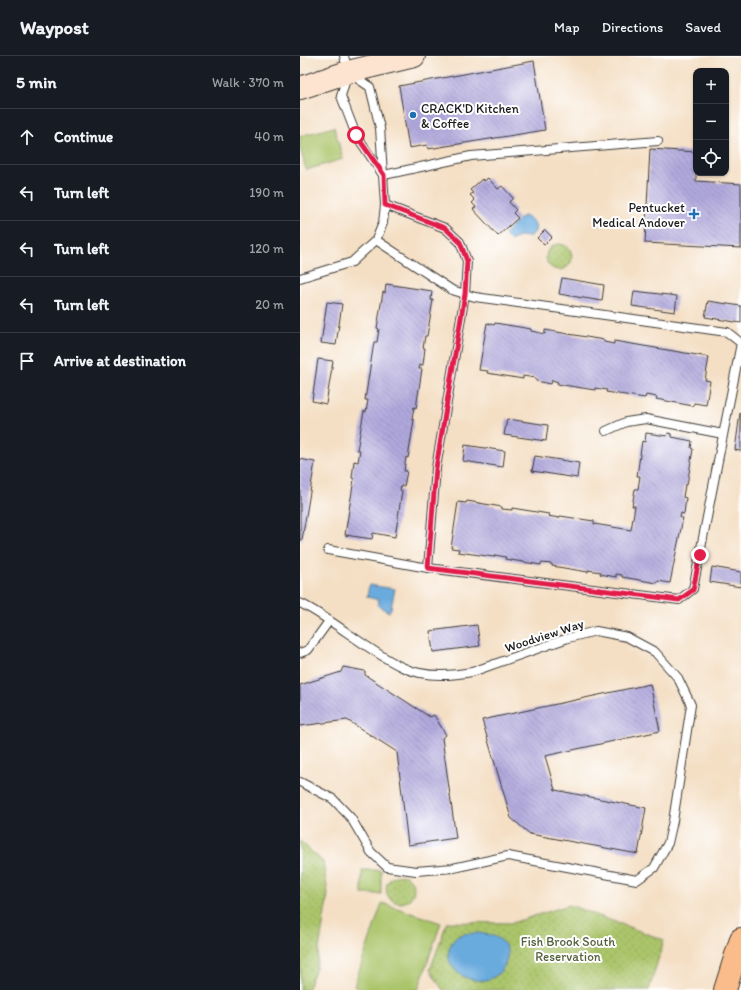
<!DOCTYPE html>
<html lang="en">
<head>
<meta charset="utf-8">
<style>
	:root { --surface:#171b24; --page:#242831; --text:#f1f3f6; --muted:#9ea1a6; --line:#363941 }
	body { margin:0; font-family:Itim,sans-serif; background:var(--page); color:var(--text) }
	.controls { position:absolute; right:12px; top:12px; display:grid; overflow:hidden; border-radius:8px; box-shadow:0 1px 3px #0004 }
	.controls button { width:36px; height:36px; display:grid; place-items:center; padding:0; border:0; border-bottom:1px solid var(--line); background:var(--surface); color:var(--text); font:20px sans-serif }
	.stop { position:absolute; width:12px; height:12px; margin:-9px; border:3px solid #e11d48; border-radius:50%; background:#fff }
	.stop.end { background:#e11d48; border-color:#fff; box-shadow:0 1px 4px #0008 }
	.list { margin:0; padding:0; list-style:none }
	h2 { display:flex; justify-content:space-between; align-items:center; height:52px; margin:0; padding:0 16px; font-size:17px }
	h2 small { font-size:13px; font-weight:400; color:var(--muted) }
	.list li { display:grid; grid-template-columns:26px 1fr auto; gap:12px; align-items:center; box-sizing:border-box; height:56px; padding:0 16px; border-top:1px solid var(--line) }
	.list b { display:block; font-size:15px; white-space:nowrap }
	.list em { font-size:13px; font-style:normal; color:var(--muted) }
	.icon { flex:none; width:22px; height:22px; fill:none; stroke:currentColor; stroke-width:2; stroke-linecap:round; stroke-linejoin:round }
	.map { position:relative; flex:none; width:441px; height:934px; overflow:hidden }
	header { display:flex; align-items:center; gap:24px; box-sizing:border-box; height:56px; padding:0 20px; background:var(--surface); border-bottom:1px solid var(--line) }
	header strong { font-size:19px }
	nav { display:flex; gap:22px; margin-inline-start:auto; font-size:14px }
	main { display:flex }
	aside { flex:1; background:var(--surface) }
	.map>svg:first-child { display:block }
	.grass { fill:#abc56b; stroke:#647044 }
	.park { fill:url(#park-dots); stroke:#647044 }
	.water { fill:#6aabde; stroke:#43647d }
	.building { fill:url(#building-back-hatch) }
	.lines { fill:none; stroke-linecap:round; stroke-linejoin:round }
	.lane-casing { stroke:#3c3935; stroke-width:10 }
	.secondary-casing { stroke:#3c3935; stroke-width:24 }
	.highway-casing { stroke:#3c3935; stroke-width:24 }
	.lane { stroke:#fff; stroke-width:8 }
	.secondary { stroke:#fde4d0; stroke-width:22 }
	.highway { stroke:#f9bc8a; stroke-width:22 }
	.route { stroke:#e11d48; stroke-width:5 }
	.poi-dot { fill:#1f6fb2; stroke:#fff; stroke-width:1.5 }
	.labels { text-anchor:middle; stroke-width:4; stroke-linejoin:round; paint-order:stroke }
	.poi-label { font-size:13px; fill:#1c1c1c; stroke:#fff; text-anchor:start }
	.street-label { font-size:13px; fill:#1c1c1c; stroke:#fff }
	.park-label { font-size:13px; fill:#55603c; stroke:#fff }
</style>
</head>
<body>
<header>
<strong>Waypost</strong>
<nav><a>Map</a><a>Directions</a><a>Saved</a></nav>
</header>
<main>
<aside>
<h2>5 min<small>Walk · 370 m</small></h2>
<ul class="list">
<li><svg class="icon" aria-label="ahead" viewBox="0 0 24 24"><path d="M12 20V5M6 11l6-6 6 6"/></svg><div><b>Continue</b></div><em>40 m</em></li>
<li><svg class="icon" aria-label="left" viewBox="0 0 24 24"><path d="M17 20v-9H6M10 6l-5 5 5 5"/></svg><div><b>Turn left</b></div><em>190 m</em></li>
<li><svg class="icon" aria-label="left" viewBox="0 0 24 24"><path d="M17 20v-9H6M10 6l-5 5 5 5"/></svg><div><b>Turn left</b></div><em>120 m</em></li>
<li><svg class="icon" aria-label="left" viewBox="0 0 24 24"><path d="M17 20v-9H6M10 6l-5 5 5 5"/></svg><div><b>Turn left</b></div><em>20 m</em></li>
<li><svg class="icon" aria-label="arrive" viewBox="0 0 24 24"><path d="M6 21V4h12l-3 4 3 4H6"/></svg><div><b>Arrive at destination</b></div></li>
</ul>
</aside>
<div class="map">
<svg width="441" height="934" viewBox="0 0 441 934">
	<defs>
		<pattern id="park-dots" width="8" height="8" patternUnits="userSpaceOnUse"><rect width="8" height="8" fill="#abc56b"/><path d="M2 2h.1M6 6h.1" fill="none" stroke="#93a95c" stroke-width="1.8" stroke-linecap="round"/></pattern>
		<pattern id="building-back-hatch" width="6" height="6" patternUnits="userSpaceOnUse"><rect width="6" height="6" fill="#b1a9dd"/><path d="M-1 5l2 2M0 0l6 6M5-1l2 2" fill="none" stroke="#8f89b2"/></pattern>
	</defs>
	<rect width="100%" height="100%" fill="#fff"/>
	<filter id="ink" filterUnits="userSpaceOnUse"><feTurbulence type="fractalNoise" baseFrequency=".025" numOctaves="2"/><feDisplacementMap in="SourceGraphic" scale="8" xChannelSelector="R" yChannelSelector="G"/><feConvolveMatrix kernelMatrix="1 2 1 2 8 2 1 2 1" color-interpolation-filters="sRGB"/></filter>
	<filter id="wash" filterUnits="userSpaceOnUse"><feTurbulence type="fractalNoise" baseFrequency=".012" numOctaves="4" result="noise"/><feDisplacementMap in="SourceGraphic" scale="16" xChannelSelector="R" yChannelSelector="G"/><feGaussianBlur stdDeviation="0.9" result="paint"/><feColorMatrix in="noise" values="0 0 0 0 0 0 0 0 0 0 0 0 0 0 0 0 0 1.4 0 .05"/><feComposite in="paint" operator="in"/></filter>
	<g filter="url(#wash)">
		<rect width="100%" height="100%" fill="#f4dfc4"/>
		<g class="grass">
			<path d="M34,71L43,103L6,114L0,91V80Z"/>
			<rect x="62" y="814" width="19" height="24"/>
			<path d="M82,847L141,867L118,934H64L54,930Z"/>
		</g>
		<g class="park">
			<circle cx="259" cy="201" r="13"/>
			<path d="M0,785L23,806L28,838L16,912L7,934H0Z"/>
			<circle cx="100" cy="833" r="14"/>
			<path d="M269,849L364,884L349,934H143L130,914L147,866L212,867Z"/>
		</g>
		<g class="water">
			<path d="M226,160L234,166C237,173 236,178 228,181L220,180L211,185L204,178L221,161Z"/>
			<path d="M69,529L95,533L91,552L89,556L78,550L79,544L67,541Z"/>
			<path d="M178,877C185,878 193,879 199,883C217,895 203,922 185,924C163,928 138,906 153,885C156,882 158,879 163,878C168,877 173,878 178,877Z"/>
		</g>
		<g id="blocks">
			<g class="building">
				<path d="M234,5L245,74L128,93L127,89L109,92L99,30Z"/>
				<path d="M350,93L396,96V125L441,128V192L345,187Z"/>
				<path d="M188,122L198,133L202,130L213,142L209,146L216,154L213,157L218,162L198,180L173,153L176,151L172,147L175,144L170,139L173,137L170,134L182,123L184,125Z"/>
				<path d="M245,174L252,181L244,189L237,182Z"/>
				<path d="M262,222L304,229L302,245L259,238Z"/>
				<path d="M86,228L132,235L131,244H133L127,280H125L123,292H125L123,309H120L119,313H122L116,352L114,351L112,363L114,364L108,402L106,401L104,415H107L104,430H101L100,434L102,435L95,481L73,477L72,483L45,479L54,423L52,422L54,405L58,406L60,394H57L64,355L66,356L68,344H65L74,286H77L79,273L77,272L83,236L85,237Z"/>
				<path d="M334,235L377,240L375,256L332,250Z"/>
				<path d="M408,245L441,250V267L405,261Z"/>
				<path d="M27,246L42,248L36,289L21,287Z"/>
				<path d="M187,267L194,269L195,267L231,273V275L245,278V274L304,284V286L314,288V285L409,301L405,324L410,325L406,349L394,347L393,350L356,343L357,341L346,339L345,342L306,336L307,334L295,332V334L257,328L258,326L252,324L251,328L236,325V322L223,320V323L187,317L188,315L179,314Z"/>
				<path d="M18,303L33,305L26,348L12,345Z"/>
				<path d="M440,357H441V395L435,394Z"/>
				<path d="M207,363L248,369L246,385L204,379Z"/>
				<path d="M346,377L367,380L368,377L372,378V381L392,385L391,392L393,393L387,429H385L383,441L386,442L384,458L381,457L380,462H383L370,527L358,525L357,527L322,521V519L316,518V521L300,518L301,516L288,514V516L252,510V508L241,507V509L205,503L206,501L195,499L194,501L158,496L159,493L151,492L158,446L166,447L167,445L202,451V453L212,454V452L249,458L248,460L259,462L260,460L294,465V468L331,474L335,450H332L335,433H338L340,420H337L342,385L345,386Z"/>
				<path d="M165,389L205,395L203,411L163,405Z"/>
				<path d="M235,400L279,407L277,422L232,415Z"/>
				<path d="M0,403L15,406L2,484H0Z"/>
				<path d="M412,511L441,516V531L410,526Z"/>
				<path d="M177,569L180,590L133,596L130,575Z"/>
				<path d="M43,611L65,615V619L130,661L134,659L146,679L142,682L156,782L108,789L97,696L47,664L0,670V629L41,616Z"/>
				<path d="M350,628L360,675L245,700L255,734L346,752L338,798L230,778L211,762L182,664Z"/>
			</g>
		</g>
	</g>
	<g filter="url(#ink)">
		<use href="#blocks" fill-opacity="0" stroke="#3c3935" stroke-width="1"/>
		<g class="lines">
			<defs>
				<g id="lane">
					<path d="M44,0L48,16L41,40L56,79L83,119"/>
					<path d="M84,119L171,100L358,85"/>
					<path d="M85,149L145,172L160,186L167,205L165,238L136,412L128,512"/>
					<path d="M0,222L52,206L76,184L83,167L85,149L80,72L70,31L52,19"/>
					<path d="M306,375L326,366L346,363L423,378"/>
					<path d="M28,494L128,512L379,544L393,533L441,287L427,276L175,241L152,234L76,184"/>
					<path d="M0,547C36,565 66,594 102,611C122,621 150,620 172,616L268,582L296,575L327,581L355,596L378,622L391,649L373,765L368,787L354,812L337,824L208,800L153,812L116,815L87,811L71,796L51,762L33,743L0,726"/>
					<path d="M0,597L8,594L29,565"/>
				</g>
				<path id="secondary" d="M0,32L48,16L114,0"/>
				<path id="highway" d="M425,934L441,883"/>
			</defs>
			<use href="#lane" class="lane-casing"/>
			<use href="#secondary" class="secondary-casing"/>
			<use href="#highway" class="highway-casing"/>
			<use href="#lane" class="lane"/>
			<use href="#secondary" class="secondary"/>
			<use href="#highway" class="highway"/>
		</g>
	</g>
	<g class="lines" filter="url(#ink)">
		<path class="route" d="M56,79L84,119L85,149L145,172L160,186L167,205L165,238L136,412L128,512L379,544L393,534L400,499"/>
	</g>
	<g class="poi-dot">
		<circle cx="113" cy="59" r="4"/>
		<path d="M392 152h4v4h4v4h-4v4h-4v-4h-4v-4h4z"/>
	</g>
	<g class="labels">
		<g class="poi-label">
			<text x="121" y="57">CRACK'D Kitchen<tspan x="121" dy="15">&amp; Coffee</tspan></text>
			<text x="385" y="156" text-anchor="end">Pentucket<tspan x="385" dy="15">Medical Andover</tspan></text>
		</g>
		<g class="street-label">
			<text transform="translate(244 579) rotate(-18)" y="5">Woodview Way</text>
		</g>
		<g class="park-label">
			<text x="268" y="890">Fish Brook South<tspan x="268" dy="15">Reservation</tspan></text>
		</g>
	</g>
</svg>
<div class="controls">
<button>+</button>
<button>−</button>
<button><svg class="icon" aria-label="locate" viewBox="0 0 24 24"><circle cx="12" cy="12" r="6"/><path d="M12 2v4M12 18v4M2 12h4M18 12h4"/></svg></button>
</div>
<div class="stop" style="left:56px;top:79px"></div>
<div class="stop end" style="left:400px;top:499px"></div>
</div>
</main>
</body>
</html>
